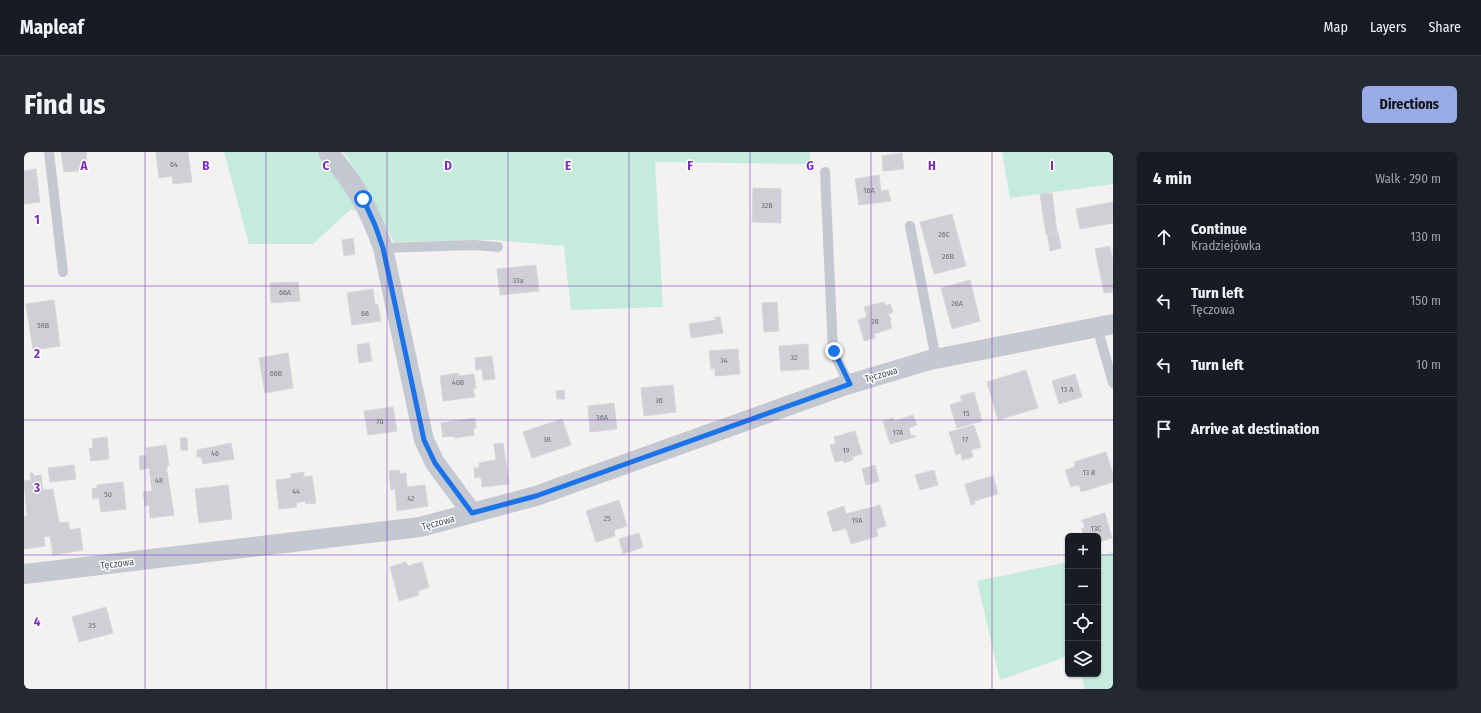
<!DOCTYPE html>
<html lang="en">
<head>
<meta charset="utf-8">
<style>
	:root { --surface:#171b24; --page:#242831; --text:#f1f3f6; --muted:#9ea1a6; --line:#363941; --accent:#99abe5 }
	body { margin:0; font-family:"Fira Sans Condensed",sans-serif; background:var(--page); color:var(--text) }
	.controls { position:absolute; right:12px; bottom:12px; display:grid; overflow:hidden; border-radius:6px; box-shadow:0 1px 3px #0004 }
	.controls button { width:36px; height:36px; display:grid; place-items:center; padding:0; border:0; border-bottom:1px solid var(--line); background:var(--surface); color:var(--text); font:20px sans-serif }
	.stop { position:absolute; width:12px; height:12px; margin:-9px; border:3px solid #1a73e8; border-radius:50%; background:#fff }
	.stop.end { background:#1a73e8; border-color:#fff; box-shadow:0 1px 4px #0008 }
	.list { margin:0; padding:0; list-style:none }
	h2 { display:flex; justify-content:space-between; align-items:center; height:52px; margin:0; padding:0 16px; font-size:17px }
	h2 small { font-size:13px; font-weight:400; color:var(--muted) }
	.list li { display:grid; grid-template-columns:26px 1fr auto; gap:12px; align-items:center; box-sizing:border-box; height:64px; padding:0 16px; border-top:1px solid var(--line) }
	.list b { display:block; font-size:15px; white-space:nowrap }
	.list p { margin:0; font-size:13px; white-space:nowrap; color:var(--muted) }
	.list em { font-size:13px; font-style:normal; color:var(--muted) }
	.icon { flex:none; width:22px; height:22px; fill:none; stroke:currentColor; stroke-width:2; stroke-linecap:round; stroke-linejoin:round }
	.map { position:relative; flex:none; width:1089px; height:537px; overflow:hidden; border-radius:6px }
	header { display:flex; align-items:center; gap:24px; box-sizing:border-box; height:56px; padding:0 20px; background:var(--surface); border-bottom:1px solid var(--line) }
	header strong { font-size:19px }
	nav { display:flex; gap:22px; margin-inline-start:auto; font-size:14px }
	.intro { display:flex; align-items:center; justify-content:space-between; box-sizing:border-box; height:96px; padding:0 24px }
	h1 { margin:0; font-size:28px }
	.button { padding:10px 18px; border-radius:6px; background:var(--accent); color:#111; font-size:14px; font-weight:700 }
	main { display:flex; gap:24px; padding:0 24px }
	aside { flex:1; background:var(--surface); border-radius:6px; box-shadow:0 1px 3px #0004 }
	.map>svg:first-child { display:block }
	.green { fill:#c5ebdc }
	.building { fill:#cfcfd5; stroke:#d6d6db }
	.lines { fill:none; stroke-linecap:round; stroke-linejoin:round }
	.lane { stroke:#c3c8d1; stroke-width:10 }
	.street { stroke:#c3c8d1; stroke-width:20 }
	.route { stroke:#1a73e8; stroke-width:5 }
	.grid { fill:none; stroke:#7b2cbf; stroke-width:1; stroke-opacity:0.55 }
	.labels { text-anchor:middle; stroke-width:3; stroke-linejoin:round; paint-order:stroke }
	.number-label { font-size:8px; fill:#6c707a }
	.street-label { font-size:10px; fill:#4b505c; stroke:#fff }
	.grid-label { font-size:13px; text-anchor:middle; font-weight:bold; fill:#7b2cbf; stroke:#fff; stroke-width:3; stroke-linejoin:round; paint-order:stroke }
</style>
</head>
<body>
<header>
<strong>Mapleaf</strong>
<nav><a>Map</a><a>Layers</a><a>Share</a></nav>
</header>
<div class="intro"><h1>Find us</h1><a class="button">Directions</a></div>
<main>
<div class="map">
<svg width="1089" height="537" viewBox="0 0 1089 537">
	<rect width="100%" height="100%" fill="#f3f2f1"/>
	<g class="green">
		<path d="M200,0H292L308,13L339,62L327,57L289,92H225Z"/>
		<path d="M318,0H786V12L631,10L639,155L547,158L540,94L468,88L370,90L323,4Z"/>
		<path d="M978,0H1089V32L986,46Z"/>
		<path d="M1089,400V537H1061L1057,522H1074V404Z"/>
		<path d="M1044,410V504L976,528L953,429Z"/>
	</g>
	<g class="building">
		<path d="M37,0H62L64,18L40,20Z"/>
		<path d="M132,0H164L168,30L149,32L148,24L135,26Z"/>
		<path d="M878,1L880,17L859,19L858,4Z"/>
		<path d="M12,17L16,50L0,52V19Z"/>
		<path d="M855,23L857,39L864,38L867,49L835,53L831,27Z"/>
		<path d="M729,36L757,37V71L728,70Z"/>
		<path d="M1028,41L1033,80L1022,82L1016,42Z"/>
		<path d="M1089,50V71L1056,77L1052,57Z"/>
		<path d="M928,62L942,114L910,122L896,70Z"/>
		<path d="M1034,80L1037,96L1026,99L1023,82Z"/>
		<path d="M329,86L331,102L320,104L318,88Z"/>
		<path d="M1086,94L1089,108V140L1080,141L1071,97Z"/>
		<path d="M512,113L515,139L476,143L473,117Z"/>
		<path d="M946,128L956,169L928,177L917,136Z"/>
		<path d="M274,130L276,149L247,151L246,131Z"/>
		<path d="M349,137L351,152L354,153L357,169L328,173L323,141Z"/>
		<path d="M30,148L36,194L9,198L2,152Z"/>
		<path d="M753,150L755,179L740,180L738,151Z"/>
		<path d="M860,150L862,154L866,152L869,160L864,162L867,167L866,170L868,176L850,182L851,186L840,189L834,168L843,165L840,155Z"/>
		<path d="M691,165H696L699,181L667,186L665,172L692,168Z"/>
		<path d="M345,191L348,209L335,211L333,193Z"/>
		<path d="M784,192L785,217L757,219L755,194Z"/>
		<path d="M714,197L716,222L691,224V216L687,217L685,199Z"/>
		<path d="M264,201L269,236L241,241L235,206Z"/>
		<path d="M468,204L471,227L459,228L458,217L452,218L451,206Z"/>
		<path d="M1002,218L1014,256L974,268L963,230Z"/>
		<path d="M434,221L435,224L450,222L452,236L449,237L451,245L419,249L416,224Z"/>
		<path d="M1051,222L1058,245L1035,252L1028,229Z"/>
		<path d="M649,233L652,260L620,264L617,236Z"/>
		<path d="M540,238L541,247H533L532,239Z"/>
		<path d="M950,240L958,269L933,276L926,253L938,249L936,244Z"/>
		<path d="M590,251L593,277L566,280L564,254Z"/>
		<path d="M369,255L373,279L344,283L340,259Z"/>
		<path d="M889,263L893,273L885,276L887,284L891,283V285L866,292L859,269L869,266L871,269Z"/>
		<path d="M451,266L452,276L449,277L450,283L431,286L430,284L419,285L417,271Z"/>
		<path d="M538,267L547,293L508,306L499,280Z"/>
		<path d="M950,273L957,295L947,298L949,305L938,308L937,301L932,303L925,280Z"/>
		<path d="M831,279L838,302L828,305L829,308L820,311L819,308L811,310L806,293L812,292L810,285Z"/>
		<path d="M83,285L85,307L67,309L65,296H69L68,287Z"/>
		<path d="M156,286H163L164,298H157Z"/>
		<path d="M207,291L210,307L179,312L177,305H173V298Z"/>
		<path d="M479,291L485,332L458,335L457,325L451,326L450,316H455V311L472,308L470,292Z"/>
		<path d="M142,293L145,313L143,315V319L150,363L126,366L125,353L121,354L119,340L128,339L125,316L116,318L115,304L123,303L122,296Z"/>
		<path d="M1082,300L1089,322V330L1057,340L1055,333L1047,335L1041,318L1051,315L1050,310Z"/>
		<path d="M50,313L52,327L26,330L24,316Z"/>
		<path d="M851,313L855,329L842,333L838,317Z"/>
		<path d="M376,318V322L382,321L383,335L401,333L404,354L373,359L371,337L367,338L365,319Z"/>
		<path d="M910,318L914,333L896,338L891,323Z"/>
		<path d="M280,320V325L288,324L292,351L282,352L281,349L272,351L273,355L255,357L252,328L267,326V322Z"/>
		<path d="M6,321H9L10,324L17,323L19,338L29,337L35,371L44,370L46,378L56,376L59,398L29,403L26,384L20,385L21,394L0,397V364H3L0,329L7,328Z"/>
		<path d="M969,324L974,342L950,349L951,352L947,353L941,332Z"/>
		<path d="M99,330L102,357L77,360L75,346L69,347L68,337L73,336V333Z"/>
		<path d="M204,333L208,367L175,371L171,337Z"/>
		<path d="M595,348L603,374L590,378L591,384L572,390L562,359Z"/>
		<path d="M856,353L862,374L852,377L854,384L827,392L822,376L809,380L803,360L820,354L822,362Z"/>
		<path d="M1081,361L1088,386L1074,390V384H1060L1058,377H1057L1061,375L1058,368Z"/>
		<path d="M615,381L619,395L599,402L595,387Z"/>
		<path d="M382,410L384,414L398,410L405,435L394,439L395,443L375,449L366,415Z"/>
		<path d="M82,455L89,481L55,490L48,465Z"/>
	</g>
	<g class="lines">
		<g class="lane">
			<path d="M25,0L39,120"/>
			<path d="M801,20L809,199L825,232"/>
			<path d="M886,74L912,207"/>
			<path d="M359,96L450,93L474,95"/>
			<path d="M1073,175L1089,231"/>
		</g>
		<g class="street">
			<path d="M304,0C331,32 345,56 359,96L400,288L411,311L448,361"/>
			<path d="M0,422L396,375L512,344L819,234L906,208L1089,172"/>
		</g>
	</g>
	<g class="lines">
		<path class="route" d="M339,47L351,73L359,96L400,288L411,311L448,361L512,344L826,232L810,199"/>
	</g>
	<path class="grid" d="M121,0V537M242,0V537M363,0V537M484,0V537M605,0V537M726,0V537M847,0V537M968,0V537M0,134H1089M0,268H1089M0,403H1044M1074,403H1089"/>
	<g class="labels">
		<g class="number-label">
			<text x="150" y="15">64</text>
			<text x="845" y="41">16A</text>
			<text x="743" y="56">32B</text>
			<text x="920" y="85">26C</text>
			<text x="924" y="107">26B</text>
			<text x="494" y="131">33a</text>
			<text x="261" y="143">66A</text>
			<text x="933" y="154">26A</text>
			<text x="341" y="164">68</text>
			<text x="851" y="172">28</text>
			<text x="19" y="176">58B</text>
			<text x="770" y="208">32</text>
			<text x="700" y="211">34</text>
			<text x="252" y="224">66B</text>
			<text x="434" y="233">40B</text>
			<text x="1043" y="240">13 A</text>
			<text x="635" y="251">36</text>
			<text x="942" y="264">15</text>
			<text x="578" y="268">36A</text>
			<text x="356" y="272">70</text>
			<text x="874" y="283">17A</text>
			<text x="523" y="290">38</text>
			<text x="941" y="290">17</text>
			<text x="822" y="301">19</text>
			<text x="191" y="304">46</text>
			<text x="1065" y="323">13 B</text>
			<text x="135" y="331">48</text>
			<text x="272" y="342">44</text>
			<text x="84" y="345">50</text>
			<text x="387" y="349">42</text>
			<text x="583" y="369">25</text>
			<text x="833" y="371">19A</text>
			<text x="1072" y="379">13C</text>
			<text x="68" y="476">35</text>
		</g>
		<g class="street-label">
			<text transform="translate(857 222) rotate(-16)" y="4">Tęczowa</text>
			<text transform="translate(414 370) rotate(-15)" y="4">Tęczowa</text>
			<text transform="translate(93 411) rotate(-7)" y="4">Tęczowa</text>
		</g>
	</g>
	<g class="grid-label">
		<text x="60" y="18">A</text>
		<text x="182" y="18">B</text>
		<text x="302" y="18">C</text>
		<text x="424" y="18">D</text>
		<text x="544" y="18">E</text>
		<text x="666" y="18">F</text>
		<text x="786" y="18">G</text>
		<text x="908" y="18">H</text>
		<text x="1028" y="18">I</text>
		<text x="13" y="72">1</text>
		<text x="13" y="206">2</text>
		<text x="13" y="340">3</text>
		<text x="13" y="474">4</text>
	</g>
</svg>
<div class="controls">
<button>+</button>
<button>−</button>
<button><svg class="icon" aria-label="locate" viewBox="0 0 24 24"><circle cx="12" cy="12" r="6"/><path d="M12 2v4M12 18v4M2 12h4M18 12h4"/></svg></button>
<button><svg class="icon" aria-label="layers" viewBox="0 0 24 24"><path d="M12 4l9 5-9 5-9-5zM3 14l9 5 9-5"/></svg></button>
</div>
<div class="stop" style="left:339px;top:47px"></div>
<div class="stop end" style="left:810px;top:199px"></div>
</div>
<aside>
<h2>4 min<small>Walk · 290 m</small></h2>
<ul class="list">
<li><svg class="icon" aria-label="ahead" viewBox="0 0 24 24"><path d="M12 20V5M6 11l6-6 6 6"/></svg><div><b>Continue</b><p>Kradziejówka</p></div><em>130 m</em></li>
<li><svg class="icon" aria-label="left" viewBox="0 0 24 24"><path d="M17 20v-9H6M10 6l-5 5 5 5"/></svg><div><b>Turn left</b><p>Tęczowa</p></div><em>150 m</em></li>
<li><svg class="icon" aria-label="left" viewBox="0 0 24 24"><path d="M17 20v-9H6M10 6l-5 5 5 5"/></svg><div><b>Turn left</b></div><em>10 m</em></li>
<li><svg class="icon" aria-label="arrive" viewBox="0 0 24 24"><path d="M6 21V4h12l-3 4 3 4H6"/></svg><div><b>Arrive at destination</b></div></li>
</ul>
</aside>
</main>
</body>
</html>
